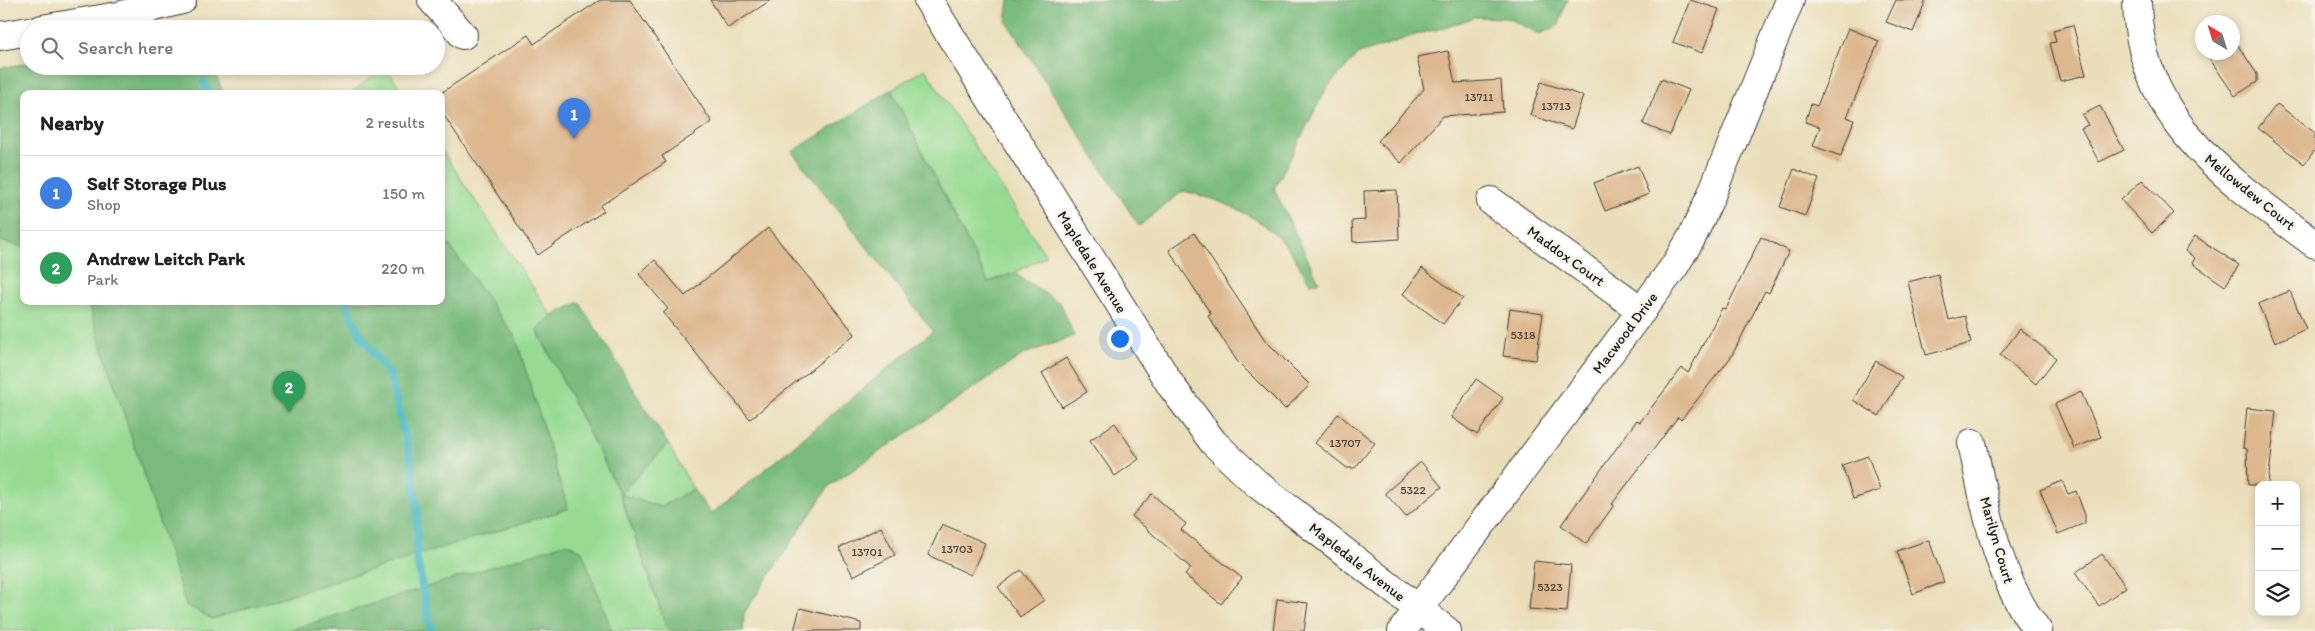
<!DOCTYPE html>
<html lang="en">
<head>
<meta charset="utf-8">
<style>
	:root { --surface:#fff; --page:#f6f6f6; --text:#222; --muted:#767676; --line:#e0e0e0; --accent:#b5179e }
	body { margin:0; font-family:Itim,sans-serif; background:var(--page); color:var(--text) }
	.controls { position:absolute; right:15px; bottom:15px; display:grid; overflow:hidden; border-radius:10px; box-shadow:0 2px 8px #0003 }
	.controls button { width:45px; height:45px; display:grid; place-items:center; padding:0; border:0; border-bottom:1px solid var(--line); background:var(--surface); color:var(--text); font:25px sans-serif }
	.compass { position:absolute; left:2195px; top:15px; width:45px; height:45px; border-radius:50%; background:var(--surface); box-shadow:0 2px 8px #0003; rotate:322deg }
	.you { position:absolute; left:1119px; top:338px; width:18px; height:18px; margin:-12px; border:4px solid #fff; border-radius:50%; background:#1a73e8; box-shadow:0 0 0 8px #1a73e833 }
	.badge { display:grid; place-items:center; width:32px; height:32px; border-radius:50%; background:var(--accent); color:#fff; font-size:16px; font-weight:700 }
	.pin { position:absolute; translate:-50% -41px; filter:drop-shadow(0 1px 2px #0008) }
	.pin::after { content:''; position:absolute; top:26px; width:18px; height:15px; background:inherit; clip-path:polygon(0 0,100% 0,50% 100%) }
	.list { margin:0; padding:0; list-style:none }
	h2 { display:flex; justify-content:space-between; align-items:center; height:65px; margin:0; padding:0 20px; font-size:21px }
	h2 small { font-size:16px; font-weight:400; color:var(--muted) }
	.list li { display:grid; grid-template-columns:32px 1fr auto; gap:15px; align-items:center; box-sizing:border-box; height:75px; padding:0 20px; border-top:1px solid var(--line) }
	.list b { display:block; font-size:19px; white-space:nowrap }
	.list p { margin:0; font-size:16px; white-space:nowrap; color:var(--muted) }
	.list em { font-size:16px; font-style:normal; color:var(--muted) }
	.icon { flex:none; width:28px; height:28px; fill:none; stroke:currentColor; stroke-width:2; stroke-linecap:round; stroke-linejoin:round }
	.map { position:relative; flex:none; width:2315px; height:631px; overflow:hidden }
	.search { position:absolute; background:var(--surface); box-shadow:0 2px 8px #0003; left:20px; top:20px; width:425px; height:55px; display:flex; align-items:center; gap:12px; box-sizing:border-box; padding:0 18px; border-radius:28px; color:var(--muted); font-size:19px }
	.panel { position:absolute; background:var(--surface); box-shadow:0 2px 8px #0003; left:20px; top:90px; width:425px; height:215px; border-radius:10px }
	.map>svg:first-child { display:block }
	.green { fill:#97db93; stroke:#5a7c58 }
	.forest { fill:#79bb7d; stroke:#4a6c4c }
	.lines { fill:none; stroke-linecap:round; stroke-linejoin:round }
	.stream { stroke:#4ab8c3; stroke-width:8 }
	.building { fill:#ddb78e }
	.minor-casing { stroke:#3b3934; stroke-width:30 }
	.major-casing { stroke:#3b3934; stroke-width:30 }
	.minor { stroke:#fff; stroke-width:28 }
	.major { stroke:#fff; stroke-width:28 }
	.labels { text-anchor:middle; stroke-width:5; stroke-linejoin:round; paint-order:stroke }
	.number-label { font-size:12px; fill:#4c4338 }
	.street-label { font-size:15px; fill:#1c1c1c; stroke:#f7f3e8 }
</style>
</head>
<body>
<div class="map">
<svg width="2315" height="631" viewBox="0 0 2315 631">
	<rect width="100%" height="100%" fill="#f7f3e8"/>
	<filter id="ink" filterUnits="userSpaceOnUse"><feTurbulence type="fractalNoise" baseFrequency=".02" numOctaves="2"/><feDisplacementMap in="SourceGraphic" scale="10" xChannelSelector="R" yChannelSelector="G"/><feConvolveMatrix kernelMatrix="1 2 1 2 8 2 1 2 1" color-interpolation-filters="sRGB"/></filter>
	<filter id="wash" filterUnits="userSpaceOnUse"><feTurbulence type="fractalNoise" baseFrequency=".0096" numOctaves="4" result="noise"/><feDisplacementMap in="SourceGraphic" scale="20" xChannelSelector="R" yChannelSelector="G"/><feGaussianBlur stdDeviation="1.12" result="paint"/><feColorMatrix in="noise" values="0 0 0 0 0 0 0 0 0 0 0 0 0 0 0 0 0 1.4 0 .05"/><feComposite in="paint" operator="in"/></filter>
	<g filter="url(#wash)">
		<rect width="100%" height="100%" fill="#eadeba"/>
		<g class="green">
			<path d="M211,66L224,94H24V301H441V149L552,316L537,330L620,494L668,444L693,489L661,507L620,495L668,631H0V82Z"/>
			<path d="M385,66L404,94H350Z"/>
			<path d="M925,69L1046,256L1014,273L988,282L891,90Z"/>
		</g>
		<g class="forest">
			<path d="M1009,0H1569L1565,4L1559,25L1540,34L1507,18L1474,17L1445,28L1421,33L1357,55L1326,89L1274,189L1319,282L1310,283C1302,271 1296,258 1287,247C1260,215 1222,200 1183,191L1139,226L1006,21Z"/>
			<path d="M29,63V66H211L224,94H24V247L0,241V68Z"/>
			<path d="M891,90L988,282L1014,273L1061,304L1074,336L1024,354L829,486L744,613L743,631H668L620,494L537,330L552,316L579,302L668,444L620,494L661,507L693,489L711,514L933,331L792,152Z"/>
			<path d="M441,234L516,338L568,509L212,619L186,605L87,301H441Z"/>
			<path d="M567,543L582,551L612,631H287Z"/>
		</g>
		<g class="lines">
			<g class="stream">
				<path d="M204,82L210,94"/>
				<path d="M345,301L361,336L390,376L411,460L417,508V560L431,631"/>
			</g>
		</g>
		<g id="blocks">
			<g class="building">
				<path d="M600,0H630L712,122L662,156L666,162L600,206L604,211L538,255L441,111V93L528,35L534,44Z"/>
				<path d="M710,0H771L728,28Z"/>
				<path d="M1690,0L1719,9L1702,53L1673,42Z"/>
				<path d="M1896,0H1926L1913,32L1886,22Z"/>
				<path d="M2073,25L2086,75L2060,81L2050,43L2056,42L2053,30Z"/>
				<path d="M1848,28L1879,41L1847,117L1854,120L1841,156L1813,146L1820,127L1805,122L1811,104L1817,106Z"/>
				<path d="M2237,44L2257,74V82L2235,96L2205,52H2232V47Z"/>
				<path d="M1448,51L1455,83L1501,80L1503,112L1443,116L1401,163L1378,141L1424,89L1417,57Z"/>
				<path d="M1661,79L1689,90L1670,135L1643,124Z"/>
				<path d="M1541,82L1583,96L1572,129L1530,115Z"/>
				<path d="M2277,104L2315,133V150L2304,164L2258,128Z"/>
				<path d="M2100,106L2124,150L2099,162L2081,128L2088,125L2082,115Z"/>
				<path d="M1638,166L1649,194L1605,211L1594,183Z"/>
				<path d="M1794,169L1819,179L1805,216L1780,207Z"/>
				<path d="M2142,180L2174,213L2152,233L2121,200Z"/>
				<path d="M1397,190L1399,239L1353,242L1352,221L1365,220L1364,191Z"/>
				<path d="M768,228L855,334L750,419L663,313L668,309L639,274L655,260L685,296Z"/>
				<path d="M1194,233L1265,340L1310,385L1285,409L1237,361L1208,316L1211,314L1169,250Z"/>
				<path d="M2195,236L2239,265L2225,286L2192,263L2195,258L2185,251Z"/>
				<path d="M1761,237L1789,251L1769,293L1765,291L1731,357L1681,420L1678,417L1612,504L1614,505L1586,544L1561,525L1637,420L1640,422L1682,368L1688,373L1722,308L1726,309Z"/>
				<path d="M1422,268L1463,298L1443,324L1403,294Z"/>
				<path d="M1938,274L1949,320L1965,316L1971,343L1926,355L1908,282Z"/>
				<path d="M2290,291L2306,329L2275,342L2258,304Z"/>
				<path d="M1510,309L1543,314L1536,360L1503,356Z"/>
				<path d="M2020,329L2056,358L2036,384L2000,355Z"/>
				<path d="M1066,358L1087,392L1062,407L1042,373Z"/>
				<path d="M1876,361L1902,377L1879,416L1853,400Z"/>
				<path d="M1476,379L1503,398L1477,435L1451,417Z"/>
				<path d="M2081,392L2101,437L2074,448L2055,404Z"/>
				<path d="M2247,408L2276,411L2268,485H2248L2247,449L2243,448Z"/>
				<path d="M1338,414L1375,443L1355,468H1347L1315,443Z"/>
				<path d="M1115,423L1139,459L1115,476L1090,440Z"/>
				<path d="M1868,456L1880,490L1853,499L1842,465Z"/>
				<path d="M1421,462L1442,487L1406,517L1385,493Z"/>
				<path d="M2062,481L2068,494L2076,491L2085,515V523L2058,534L2040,490Z"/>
				<path d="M1152,494L1186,524L1181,530L1242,578L1221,604L1185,575L1191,568L1132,516Z"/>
				<path d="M942,524L985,543L971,575L928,555Z"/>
				<path d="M881,527L895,555L853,576L839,548Z"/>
				<path d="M1929,540L1944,582L1913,594L1897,551Z"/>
				<path d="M2102,554L2126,587L2099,606L2075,573Z"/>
				<path d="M1534,561L1571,565L1567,612L1529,609Z"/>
				<path d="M1021,570L1044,600L1020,617L998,587Z"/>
				<path d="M1277,599L1308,603L1304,631H1273Z"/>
				<path d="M800,608L861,623V631H794Z"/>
			</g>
		</g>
	</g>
	<g filter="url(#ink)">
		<use href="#blocks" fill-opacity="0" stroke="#3b3934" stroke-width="1"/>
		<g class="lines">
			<defs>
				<g id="minor">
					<path d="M928,0L1172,387L1213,442L1257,484L1447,631"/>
					<path d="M2137,0C2137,120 2229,180 2315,244"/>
					<path d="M1491,201L1642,311"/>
					<path d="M1972,443C1986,508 1996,577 2038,631"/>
					<path d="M1402,631L1674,267L1692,237L1710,198L1790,0"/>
				</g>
				<g id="major">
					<path d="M432,0L463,35"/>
					<path d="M42,29L118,16L182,0"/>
					<path d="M0,36L29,31"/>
				</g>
			</defs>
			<use href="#minor" class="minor-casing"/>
			<use href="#major" class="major-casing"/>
			<use href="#minor" class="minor"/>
			<use href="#major" class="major"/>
		</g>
	</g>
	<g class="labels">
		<g class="number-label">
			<text x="1479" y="101">13711</text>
			<text x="1556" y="110">13713</text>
			<text x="1523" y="339">5318</text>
			<text x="1345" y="447">13707</text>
			<text x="1413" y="494">5322</text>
			<text x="957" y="553">13703</text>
			<text x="867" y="556">13701</text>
			<text x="1550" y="591">5323</text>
		</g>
		<g class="street-label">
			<text transform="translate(2250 192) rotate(39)" y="5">Mellowdew Court</text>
			<text transform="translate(1566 256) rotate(36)" y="5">Maddox Court</text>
			<text transform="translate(1092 262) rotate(58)" y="5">Mapledale Avenue</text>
			<text transform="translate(1625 333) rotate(-53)" y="5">Macwood Drive</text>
			<text transform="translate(1997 540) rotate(74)" y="5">Marilyn Court</text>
			<text transform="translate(1357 562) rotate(38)" y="5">Mapledale Avenue</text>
		</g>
	</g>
</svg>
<div class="controls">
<button>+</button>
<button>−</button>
<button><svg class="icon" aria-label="layers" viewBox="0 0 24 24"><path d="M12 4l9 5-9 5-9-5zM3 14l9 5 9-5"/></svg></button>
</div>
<svg class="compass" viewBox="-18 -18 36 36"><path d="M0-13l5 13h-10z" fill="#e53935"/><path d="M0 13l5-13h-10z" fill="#767676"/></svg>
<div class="you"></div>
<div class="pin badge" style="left:574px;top:139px;background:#3f7fe0">1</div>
<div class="pin badge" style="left:289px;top:412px;background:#2e9e5b">2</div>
<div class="search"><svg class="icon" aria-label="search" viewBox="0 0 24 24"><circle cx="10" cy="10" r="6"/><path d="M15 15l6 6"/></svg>Search here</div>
<section class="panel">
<h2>Nearby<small>2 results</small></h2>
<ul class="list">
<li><span class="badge" style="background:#3f7fe0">1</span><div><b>Self Storage Plus</b><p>Shop</p></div><em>150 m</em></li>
<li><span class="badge" style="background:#2e9e5b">2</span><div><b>Andrew Leitch Park</b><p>Park</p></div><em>220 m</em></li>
</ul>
</section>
</div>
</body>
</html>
